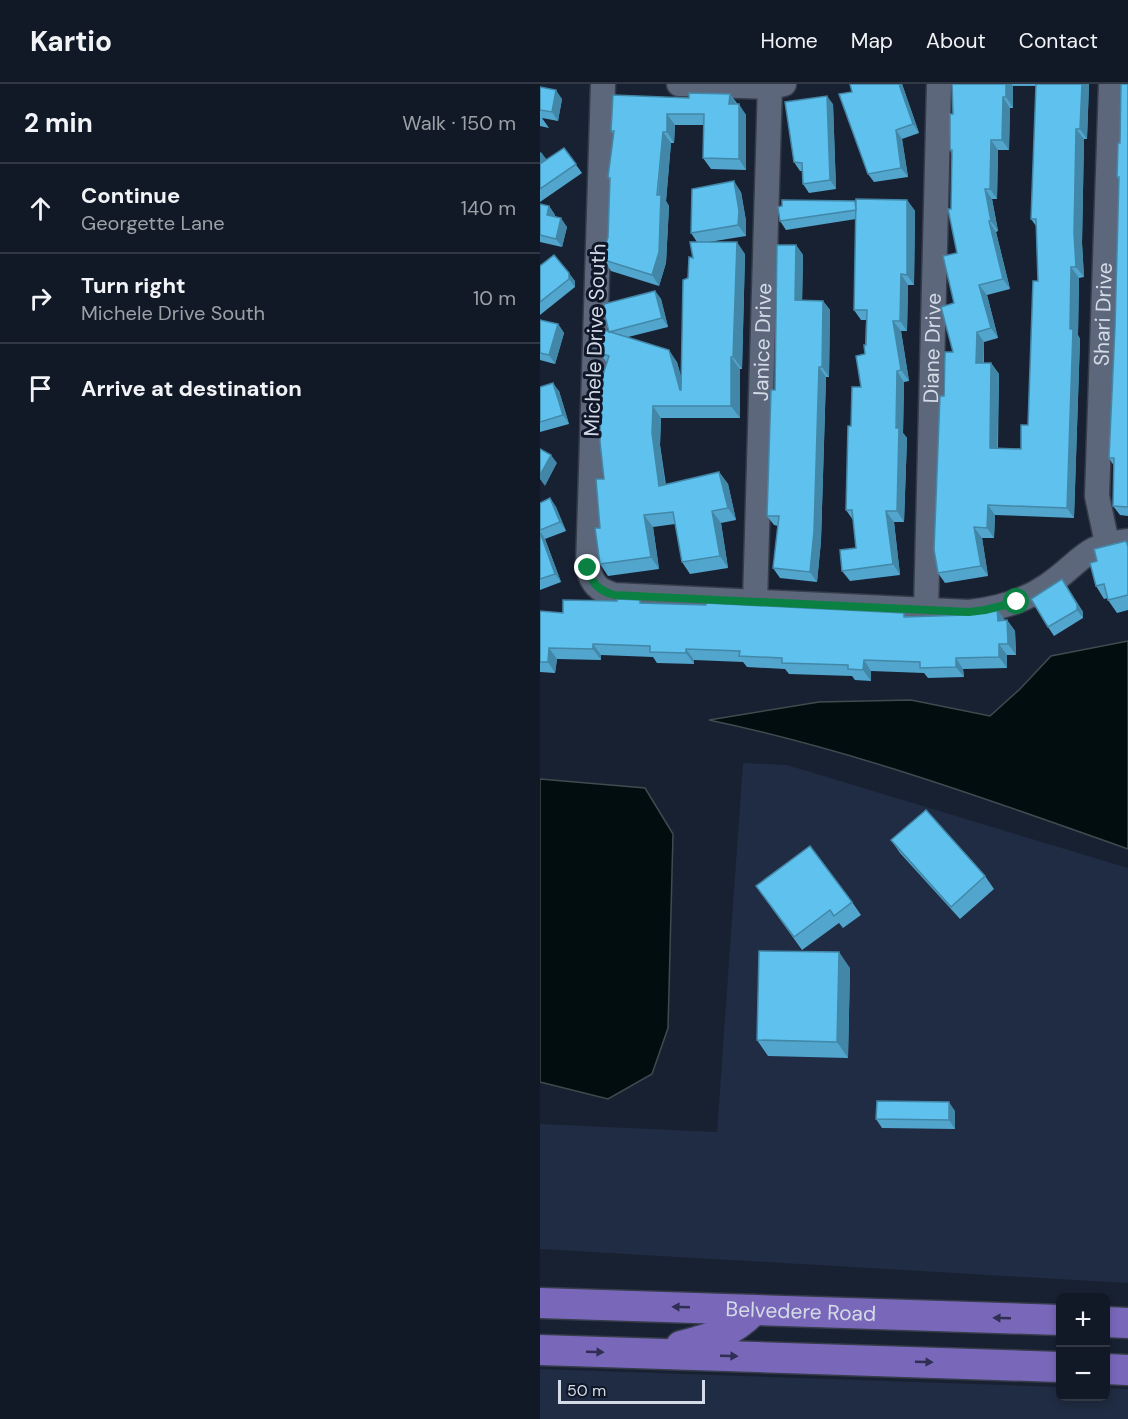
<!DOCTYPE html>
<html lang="en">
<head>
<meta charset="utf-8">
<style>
	:root { --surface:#121926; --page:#1f2632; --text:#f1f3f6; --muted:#9ca0a7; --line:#313843 }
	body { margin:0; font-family:"DM Sans",sans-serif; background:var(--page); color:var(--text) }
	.controls { position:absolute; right:18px; bottom:18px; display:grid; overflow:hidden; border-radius:9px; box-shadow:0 3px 9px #0003 }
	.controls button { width:54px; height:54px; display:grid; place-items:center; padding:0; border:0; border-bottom:2px solid var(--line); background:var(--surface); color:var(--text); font:30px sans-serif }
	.scale { position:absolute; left:18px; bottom:15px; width:147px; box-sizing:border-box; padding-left:6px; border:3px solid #d4dbe7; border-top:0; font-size:16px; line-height:21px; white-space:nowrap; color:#d4dbe7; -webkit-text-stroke:4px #0f1728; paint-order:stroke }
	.stop { position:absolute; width:18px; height:18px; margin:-14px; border:4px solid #0b8043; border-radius:50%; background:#fff }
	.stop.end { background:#0b8043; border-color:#fff; box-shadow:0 2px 6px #0008 }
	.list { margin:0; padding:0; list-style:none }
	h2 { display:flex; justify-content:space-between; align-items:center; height:78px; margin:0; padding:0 24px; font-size:26px }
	h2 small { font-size:20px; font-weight:400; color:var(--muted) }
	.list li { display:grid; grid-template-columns:39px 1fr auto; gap:18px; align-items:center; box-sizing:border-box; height:90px; padding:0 24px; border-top:2px solid var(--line) }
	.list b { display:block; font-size:22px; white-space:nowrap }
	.list p { margin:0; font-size:20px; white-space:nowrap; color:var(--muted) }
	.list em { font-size:20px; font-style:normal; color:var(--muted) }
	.icon { flex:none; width:33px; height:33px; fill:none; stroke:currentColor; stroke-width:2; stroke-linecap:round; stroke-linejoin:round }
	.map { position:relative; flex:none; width:588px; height:1335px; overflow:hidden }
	header { display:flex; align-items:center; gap:36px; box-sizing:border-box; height:84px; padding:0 30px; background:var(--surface); border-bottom:2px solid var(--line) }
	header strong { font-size:28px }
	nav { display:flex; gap:33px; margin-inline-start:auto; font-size:21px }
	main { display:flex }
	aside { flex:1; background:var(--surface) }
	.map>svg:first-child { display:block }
	.built { fill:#202c43 }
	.water { fill:#010d0e; stroke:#404b4f; stroke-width:1.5 }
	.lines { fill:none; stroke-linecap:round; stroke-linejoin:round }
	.minor-casing { stroke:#363c4a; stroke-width:27 }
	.major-casing { stroke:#363c4a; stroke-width:33 }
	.minor { stroke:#5c677c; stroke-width:24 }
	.major { stroke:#7968ba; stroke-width:30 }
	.wall { fill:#52a6cd; fill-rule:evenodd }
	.shaded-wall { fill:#4287a7 }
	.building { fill:#5fc1ee; stroke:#4287a7; stroke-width:1.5 }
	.oneway { fill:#2f2f54 }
	.route { stroke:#0b8043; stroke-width:8 }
	.labels { text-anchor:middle; stroke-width:6; stroke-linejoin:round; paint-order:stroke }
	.street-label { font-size:21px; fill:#d4dbe7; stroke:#0f1728 }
</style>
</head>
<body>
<header>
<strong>Kartio</strong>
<nav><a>Home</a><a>Map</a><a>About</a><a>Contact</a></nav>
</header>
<main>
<aside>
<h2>2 min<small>Walk · 150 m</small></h2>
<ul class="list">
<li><svg class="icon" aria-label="ahead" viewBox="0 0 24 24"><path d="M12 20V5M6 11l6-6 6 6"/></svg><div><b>Continue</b><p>Georgette Lane</p></div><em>140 m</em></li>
<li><svg class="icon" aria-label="right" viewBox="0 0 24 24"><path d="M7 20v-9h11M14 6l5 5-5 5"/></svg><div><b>Turn right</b><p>Michele Drive South</p></div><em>10 m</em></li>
<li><svg class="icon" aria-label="arrive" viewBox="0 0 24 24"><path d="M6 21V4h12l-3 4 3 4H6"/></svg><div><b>Arrive at destination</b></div></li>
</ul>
</aside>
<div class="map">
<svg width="588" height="1335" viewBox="0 0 588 1335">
	<rect width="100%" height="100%" fill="#182132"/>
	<g class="built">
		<path d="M203,679L247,681L588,784V1199L0,1165V1040L177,1048Z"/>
		<path d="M0,1285L520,1303V1312H566V1304L588,1305V1335H0Z"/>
	</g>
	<g class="water">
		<path d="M588,557V765C450,716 312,666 169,636L279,618L371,616L450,632L480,605L511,572Z"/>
		<path d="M0,695L105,704L133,750L128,944L112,990L68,1015L0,998Z"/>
	</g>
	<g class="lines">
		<defs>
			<g id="minor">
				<path d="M63,0L48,484C52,500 58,506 74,511L429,528C457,525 485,517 508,501C542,478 543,461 588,457"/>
				<path d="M139,0L230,3L244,0"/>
				<path id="s1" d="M567,459L557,412L571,0"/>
				<path id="s2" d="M215,518L230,0"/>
				<path id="s3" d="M386,526L399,0"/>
			</g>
			<g id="major">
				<path id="s4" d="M0,1219L520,1236"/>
				<path d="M566,1238L588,1239"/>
				<path d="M141,1262C174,1253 190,1250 214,1226"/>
				<path d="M0,1266L520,1283"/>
				<path d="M566,1285L588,1286"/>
			</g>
		</defs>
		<use href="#minor" class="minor-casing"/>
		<use href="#major" class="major-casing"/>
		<use href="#minor" class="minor"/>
		<use href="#major" class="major"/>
	</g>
	<g class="wall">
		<path d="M310,0H362L379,49L362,55L368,93L334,98L328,90L312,8Z"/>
		<path d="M412,0H549L547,55H544L542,159L544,193L539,194L538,251L540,255L534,434L455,431L454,454H442L448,492L405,499L398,489L404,312L413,268L414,219L417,169L411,125L412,70L410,66L413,30ZM473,2H496L491,135L496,142L498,197L488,341L481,365L458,364L459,290L451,279H444V258L458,254L447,211L470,205L456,148L458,147L452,115H457L458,66H469L470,24H473Z"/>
		<path d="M588,0V432L580,431L573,422L574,382L569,374L575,243L579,96L577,93L580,59Z"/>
		<path d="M0,3L22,15L18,37L2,34L9,44L0,42Z"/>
		<path d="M190,10L206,31V86L171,85L163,74L164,41H135L134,59H131L126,117L129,122L126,179L119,202L71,187L64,176L68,153L70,97L68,93L74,51L71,47L149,14Z"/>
		<path d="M293,20L296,105L269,109L263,100L262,87H260L254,78Z"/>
		<path d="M24,64L42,89L0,118V68L6,76Z"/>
		<path d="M201,108L206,137V152L169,158L205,170L202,285H200V334H121L120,361L126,401L179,388L188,400L196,436L181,439L188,484L150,490L142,478L135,440L113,443L119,485L68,492L60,480V444L64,395L67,279L60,269L69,247L115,207L121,215L128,243L88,253L137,278L141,293L148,194L157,158L151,149Z"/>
		<path d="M367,116L375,127L374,201H368L367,247H361L369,297L364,298L363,349L367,354L364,438H354L360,491L310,497L302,487L316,464L313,436L306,426L311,342L321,303L325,270L326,236H321L314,226L316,135L246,146L240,137L316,118Z"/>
		<path d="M0,120L9,122L15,131V133L27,143L22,163L0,158Z"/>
		<path d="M256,161L263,171L262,216L283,217L290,226L289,293H286L281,457L277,498L240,494L233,484L238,442L234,441L227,432L235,306Z"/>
		<path d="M0,182L35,197V203L0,231Z"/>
		<path d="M0,236L18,240L24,249L15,280L0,276Z"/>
		<path d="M0,303L19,307L29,340L0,348Z"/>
		<path d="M10,414L16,423L26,447L5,455L21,498L0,506V419Z"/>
		<path d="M588,459V526L577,529L568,516V514L564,515L556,502L557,477Z"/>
		<path d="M522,495L543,528V534L514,552L508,543Z"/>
		<path d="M102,519L367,532L465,536H467L475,547L476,571H467V584L423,585L424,593L388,594L384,589L331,587V597L315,596L312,592L249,590L245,585L207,583L203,578L154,576V580L117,579L113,573L61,571V576L17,575L15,589L0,588V527L23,529Z"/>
		<path d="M351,756L445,792L454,805L420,835L360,769Z"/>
		<path d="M216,802L312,818L321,831L303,844L299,839L262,866Z"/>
		<path d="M310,884L308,974L228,972L217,956Z"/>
		<path d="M415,1027V1045L342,1044L336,1035Z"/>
	</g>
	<g class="shaded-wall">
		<path d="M359,0H362L379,49L373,40Z"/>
		<path d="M466,0H472L473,2V24L466,13Z"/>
		<path d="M542,0H549L547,55L540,45Z"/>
		<path d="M16,6L22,15L18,37L12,28Z"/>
		<path d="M190,10L197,21L189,20Z"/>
		<path d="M287,12L293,20L296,105L290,96Z"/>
		<path d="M463,13L470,24L469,66L462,56Z"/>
		<path d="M199,20L206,31V86L199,75Z"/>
		<path d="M127,30L135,41L134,59L127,48Z"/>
		<path d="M536,45L544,55L542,159L544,193L536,183L534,149Z"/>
		<path d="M356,46L362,55L368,93L361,84Z"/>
		<path d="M123,48L131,59L126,117L129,122L126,179L119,202L112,191Z"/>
		<path d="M451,56L458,66L457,115L450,105Z"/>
		<path d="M1,68L7,76L0,84V71Z"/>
		<path d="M194,97L201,108L206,137V152L198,141Z"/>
		<path d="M445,105L452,115L458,147L451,137Z"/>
		<path d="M367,116L375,127L374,201L367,191Z"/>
		<path d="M9,122L15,131L13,139L7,131Z"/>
		<path d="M21,134L27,143L22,163L16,155Z"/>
		<path d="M449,137L456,148L470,205L463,195Z"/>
		<path d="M197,158L205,170L202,285L193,273Z"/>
		<path d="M256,161L263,171L262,226L255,216Z"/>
		<path d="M531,183L539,194L538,251L540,255L534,434L527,424Z"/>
		<path d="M29,189L35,197V203L29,195Z"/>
		<path d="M361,190L368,201L367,247L360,237Z"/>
		<path d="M439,201L447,211L458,254L451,244Z"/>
		<path d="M115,207L121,215L128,243L122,234Z"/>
		<path d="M283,217L290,226L289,293L282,283Z"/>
		<path d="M353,237L361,247L369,297L361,286Z"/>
		<path d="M18,240L24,249L15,280L9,271Z"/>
		<path d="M437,248L444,258L443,290L436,279Z"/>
		<path d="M129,266L137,278L148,318L140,306Z"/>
		<path d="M191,273L200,285V334L191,322Z"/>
		<path d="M451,279L459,290L457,374L450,364Z"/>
		<path d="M279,283L286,293L281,457L277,498L270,488Z"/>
		<path d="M357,287L364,298L363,349L367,354L364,438L357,427L356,344Z"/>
		<path d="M13,299L19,307L29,340L23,331Z"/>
		<path d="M113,322L121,334L120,361L127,414L119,402L112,349Z"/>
		<path d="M11,371L17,379L5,402L0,395V391Z"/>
		<path d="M179,388L188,400L196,436L188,424Z"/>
		<path d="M10,414L16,423L26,447L20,438Z"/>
		<path d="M448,421L455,431L454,454L447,444Z"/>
		<path d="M172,427L181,439L188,484L180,472Z"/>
		<path d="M346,427L354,438L360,491L353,480Z"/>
		<path d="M104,431L113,443L119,485L111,473Z"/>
		<path d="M434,443L442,454L448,492L441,482Z"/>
		<path d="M0,447L5,455L21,498L15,490Z"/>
		<path d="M522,495L543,528V534L537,526Z"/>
		<path d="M457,525L465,536V548L458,537Z"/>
		<path d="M467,536L475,547L476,571L468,560Z"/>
		<path d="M53,560L61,571V576L53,565Z"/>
		<path d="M459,560L467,571V584L459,573Z"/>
		<path d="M9,564L17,575L15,589L8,578Z"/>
		<path d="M146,565L154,576V580L146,569Z"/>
		<path d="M416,574L423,585L424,593L416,583Z"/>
		<path d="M324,576L331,587V597L323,586Z"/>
		<path d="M299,868L310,884L308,974L297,958Z"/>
		<path d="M409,1018L415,1027V1045L409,1036Z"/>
	</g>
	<g class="building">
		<path d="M310,0H359L373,40L356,46L361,84L328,90L299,10L312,8Z"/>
		<path d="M412,0H466V13H463L462,56H451L450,105H445L451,137H449L463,195L439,201L451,244L437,248L436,279H451L450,364L481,365V341H488L493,197H498L496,135H491L496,0H542L540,45H536L534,149L536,183H531L530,245H533L527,424L448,421L447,444L434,443L441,482L398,489L394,466L400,312H404L405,268H413L401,223L414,219L403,172L417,169L408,125H411L412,66H410V30H413Z"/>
		<path d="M581,0H588V423L573,422L574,374H569L575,243L579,93H577L578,59H580Z"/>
		<path d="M0,3L16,6L12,28L0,26Z"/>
		<path d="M149,9L190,10L189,20H199V75L163,74L164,30H127V48H123L117,111H121L119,168L112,191L64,176V166L68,153L70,94L68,93L74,47H71L73,11L149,14Z"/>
		<path d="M287,12L290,96L263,100L262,79L254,78L245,18Z"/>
		<path d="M24,64L36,80L0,105V80Z"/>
		<path d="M194,97L199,127L198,141L151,149L152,105Z"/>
		<path d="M316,115L367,116V191L361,190L360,237H353L361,286L357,287L356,344H359L357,427H346L353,480L302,487L300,466L316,464L312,426H306L308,342H311L312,303H321L316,272L325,270L324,261H326L327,226H314Z"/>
		<path d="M242,116L315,117L316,126L240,137L238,123L242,122Z"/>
		<path d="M0,120L9,122L7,131L21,134L16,155L0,151Z"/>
		<path d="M150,158H197L193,273H191V322H113L112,349L119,402L179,388L188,424L172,427L180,472L142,478L133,428L104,431L111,473L60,480L55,444H60L56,395H64L60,358V300L69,272L60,269L61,257L64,246L129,266L140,306H141L143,196L148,194L149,173L153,174Z"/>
		<path d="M237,161H256L255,216L283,217L282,283H279L274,447L270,488L233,484L239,432H227L231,306H235Z"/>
		<path d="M14,171L29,189V195L0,218V182Z"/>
		<path d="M115,207L122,234L69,248L64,228V220Z"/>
		<path d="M0,236L18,240L9,271L0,269Z"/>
		<path d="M13,299L23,331L0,338V303Z"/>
		<path d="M0,365L11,371L0,391Z"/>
		<path d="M10,414L20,438L0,446V419Z"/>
		<path d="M0,448L15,490L0,495Z"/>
		<path d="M586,457L588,463V511L568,516L564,500L556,502L550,479L557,477L554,465Z"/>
		<path d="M522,495L537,520V526L508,543L491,515Z"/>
		<path d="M77,515L100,516V519L166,521V519L364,529V533L427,531L457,525L458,537L467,536L468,560H459V573L416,574V583L380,584V578L324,576L323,586L308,585V581L242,579V574L199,572L200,567L146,565V569L110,568V562L53,560V565L9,564L8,578H0V527L23,529V516L77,517Z"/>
		<path d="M386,726L445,792L411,823L351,756Z"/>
		<path d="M270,762L312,818L294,832L290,826L254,853L216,802Z"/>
		<path d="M219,867L299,868L297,958L217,956Z"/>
		<path d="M337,1017L409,1018V1036L336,1035Z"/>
	</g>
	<defs><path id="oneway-solid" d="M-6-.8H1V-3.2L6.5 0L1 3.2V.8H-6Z" transform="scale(1.5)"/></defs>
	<g class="oneway">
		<use href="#oneway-solid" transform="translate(141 1223) rotate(-178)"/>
		<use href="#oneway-solid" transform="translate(462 1234) rotate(-178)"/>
		<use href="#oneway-solid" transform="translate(55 1268) rotate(2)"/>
		<use href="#oneway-solid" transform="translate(189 1272) rotate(2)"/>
		<use href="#oneway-solid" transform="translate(384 1278) rotate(2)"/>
	</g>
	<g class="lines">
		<path class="route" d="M48,484C52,500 58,506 74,511L429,528L445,526L477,518"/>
	</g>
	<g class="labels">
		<g class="street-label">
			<text dy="7" stroke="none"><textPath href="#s1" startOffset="230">Shari Drive</textPath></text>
			<text transform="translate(55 256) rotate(-88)" y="7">Michele Drive South</text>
			<text dy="7" stroke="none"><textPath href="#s2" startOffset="260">Janice Drive</textPath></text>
			<text dy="7" stroke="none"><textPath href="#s3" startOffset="262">Diane Drive</textPath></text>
			<text dy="7" stroke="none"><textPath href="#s4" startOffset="261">Belvedere Road</textPath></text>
		</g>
	</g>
</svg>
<div class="controls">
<button>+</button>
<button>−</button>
</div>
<div class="scale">50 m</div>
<div class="stop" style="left:477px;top:518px"></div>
<div class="stop end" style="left:48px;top:484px"></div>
</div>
</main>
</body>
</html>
